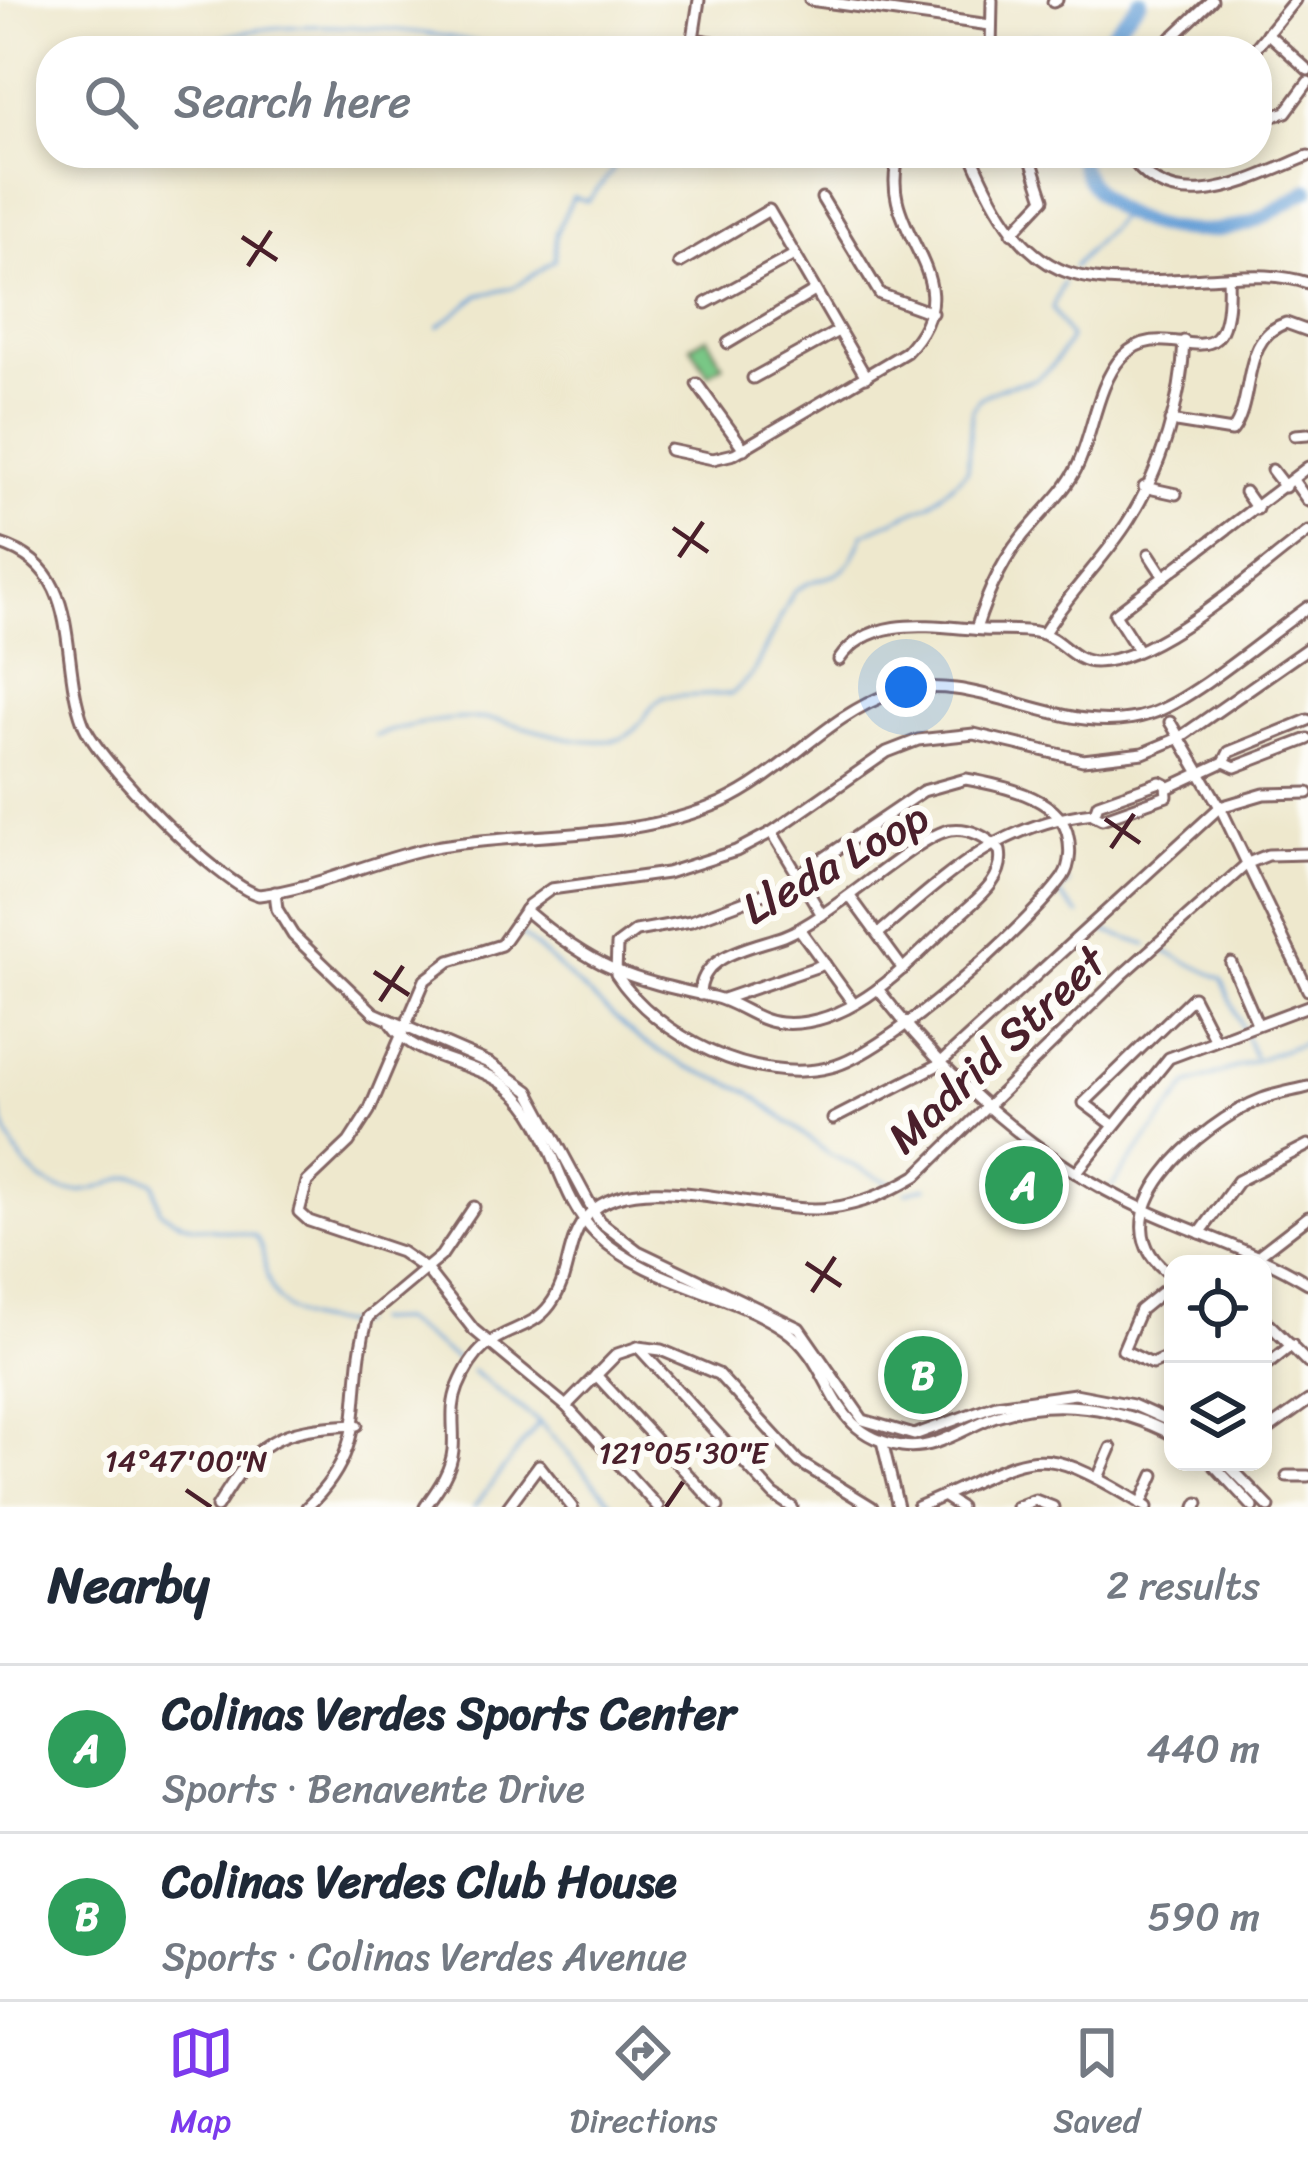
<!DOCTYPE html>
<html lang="en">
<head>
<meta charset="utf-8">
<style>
	:root { --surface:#fff; --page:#f6f6f7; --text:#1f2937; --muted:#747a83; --line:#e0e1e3; --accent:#7c3aed }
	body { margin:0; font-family:Sriracha,sans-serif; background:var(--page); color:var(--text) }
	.controls { position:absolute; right:36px; bottom:36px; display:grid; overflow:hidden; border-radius:24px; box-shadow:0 6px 18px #0003 }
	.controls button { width:108px; height:108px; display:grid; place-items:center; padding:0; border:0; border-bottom:3px solid var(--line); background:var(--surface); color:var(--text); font:60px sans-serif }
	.you { position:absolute; left:906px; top:687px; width:42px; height:42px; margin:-30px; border:9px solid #fff; border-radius:50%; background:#1a73e8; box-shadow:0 0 0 18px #1a73e833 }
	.badge { display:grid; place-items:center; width:78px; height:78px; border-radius:50%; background:var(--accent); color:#fff; font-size:39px; font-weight:700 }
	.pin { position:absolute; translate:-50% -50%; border:6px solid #fff; box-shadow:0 3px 12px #0006 }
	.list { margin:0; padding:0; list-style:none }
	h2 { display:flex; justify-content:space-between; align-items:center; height:156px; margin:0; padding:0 48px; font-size:51px }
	h2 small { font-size:39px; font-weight:400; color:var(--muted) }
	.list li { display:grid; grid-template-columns:78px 1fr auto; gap:36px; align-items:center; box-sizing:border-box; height:168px; padding:0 48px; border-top:3px solid var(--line) }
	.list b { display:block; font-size:45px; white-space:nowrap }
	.list p { margin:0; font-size:39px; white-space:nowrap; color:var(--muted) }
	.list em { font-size:39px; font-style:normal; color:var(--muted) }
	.icon { flex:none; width:66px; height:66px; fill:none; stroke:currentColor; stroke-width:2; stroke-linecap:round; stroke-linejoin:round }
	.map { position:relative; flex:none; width:1308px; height:1507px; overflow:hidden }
	.search { position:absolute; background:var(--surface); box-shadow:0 6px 18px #0003; left:36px; right:36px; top:36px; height:132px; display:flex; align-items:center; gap:30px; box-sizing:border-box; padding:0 42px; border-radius:48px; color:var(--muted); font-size:45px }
	.sheet { height:492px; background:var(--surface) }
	nav { display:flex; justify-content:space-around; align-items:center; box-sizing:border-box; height:168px; border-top:3px solid var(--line); background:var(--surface); font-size:33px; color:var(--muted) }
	nav a { display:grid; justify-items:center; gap:6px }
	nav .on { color:var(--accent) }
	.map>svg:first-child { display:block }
	.green { fill:#79c786; stroke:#627358; stroke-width:3 }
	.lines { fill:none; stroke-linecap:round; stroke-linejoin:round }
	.stream { stroke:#69a1d7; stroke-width:3 }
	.river { stroke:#69a1d7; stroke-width:14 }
	.street-casing { stroke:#836564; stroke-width:15 }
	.street { stroke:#fff; stroke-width:9 }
	.ticks { fill:none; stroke:#4a1f2b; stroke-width:4.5 }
	.labels { text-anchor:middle; stroke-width:12; stroke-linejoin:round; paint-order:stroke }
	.street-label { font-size:45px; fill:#4a1f2b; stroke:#fdfcf7 }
	.ticks-label { font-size:30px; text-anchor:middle; fill:#4a1f2b; stroke:#fdfcf7; stroke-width:12; stroke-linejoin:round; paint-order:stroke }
</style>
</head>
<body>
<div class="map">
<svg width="1308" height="1507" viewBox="0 0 1308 1507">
	<rect width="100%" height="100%" fill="#fdfcf7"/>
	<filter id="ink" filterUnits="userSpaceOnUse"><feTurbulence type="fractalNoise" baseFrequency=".00833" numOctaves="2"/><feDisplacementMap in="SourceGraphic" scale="24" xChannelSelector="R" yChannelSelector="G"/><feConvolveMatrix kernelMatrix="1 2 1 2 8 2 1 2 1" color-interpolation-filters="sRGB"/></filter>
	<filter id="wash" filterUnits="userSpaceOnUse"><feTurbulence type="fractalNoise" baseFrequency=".004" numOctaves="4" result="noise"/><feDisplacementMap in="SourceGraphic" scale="48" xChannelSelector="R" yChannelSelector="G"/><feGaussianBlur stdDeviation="2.7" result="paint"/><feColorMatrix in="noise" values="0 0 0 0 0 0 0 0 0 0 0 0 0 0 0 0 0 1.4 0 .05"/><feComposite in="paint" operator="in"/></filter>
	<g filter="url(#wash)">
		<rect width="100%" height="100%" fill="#eee8cd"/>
		<path class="green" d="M707,337L723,365L708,374L691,346Z"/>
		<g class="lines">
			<g class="stream">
				<path d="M1001,43L1037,35L1055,49L1084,51"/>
				<path d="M198,51C246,8 449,29 509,51"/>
				<path d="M544,51H547"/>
				<path d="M1073,267L1123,213"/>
				<path d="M438,327L479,295L513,288L555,260L556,233L573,197L588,201L614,169L595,153"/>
				<path d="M375,736C410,723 468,713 505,722C541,731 578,745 616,740C640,736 644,708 664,697L732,694L753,673L794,591C832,566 842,592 863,534L930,504L967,471L972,410L979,399C1024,369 1035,402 1070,338L1052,308L1063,283"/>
				<path d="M1061,896L1079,915"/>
				<path d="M1044,906L1069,883"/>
				<path d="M1095,928L1147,945"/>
				<path d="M522,935L639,1039L681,1064L748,1091L829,1154L892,1184"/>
				<path d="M1164,951L1222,979L1254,1056"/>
				<path d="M0,1107C9,1151 38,1200 90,1190C115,1186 130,1167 154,1183L160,1211C192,1234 220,1226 255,1236C264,1247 263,1258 266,1272C278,1321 315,1324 359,1323"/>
				<path d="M1111,1187L1188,1085L1308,1041"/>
				<path d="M906,1192L927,1187"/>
				<path d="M373,1321L401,1320L463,1364"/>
				<path d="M472,1371L540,1423L616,1507"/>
				<path d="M474,1507L539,1423"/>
			</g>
			<g class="river">
				<path d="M1095,51L1141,0"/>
				<path d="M1078,153C1092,227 1191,243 1250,223C1270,216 1290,200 1308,190"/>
			</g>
		</g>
	</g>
	<g filter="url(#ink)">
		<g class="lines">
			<defs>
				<g id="street">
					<path d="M699,0L693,39L768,51"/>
					<path d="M810,0L990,25"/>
					<path d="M1053,2L1057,0"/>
					<path d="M1267,33L1308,70"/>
					<path d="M1172,37L1190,51"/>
					<path d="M991,51L992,0"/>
					<path d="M1158,51L1212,0"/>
					<path d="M1253,51L1295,0"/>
					<path d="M1257,121L1286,112L1308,82"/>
					<path d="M971,153C1031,299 1084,284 1225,277C1253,275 1280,274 1308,283"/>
					<path d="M1128,153C1171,224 1251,179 1308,156"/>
					<path d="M822,198L880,294L932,313"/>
					<path d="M1012,233L1044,199L1029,153"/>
					<path d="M679,263L769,210L866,377"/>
					<path d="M706,303L794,255"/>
					<path d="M728,343L815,291"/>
					<path d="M753,378L838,331"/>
					<path d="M697,384L744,449"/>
					<path d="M1170,421L1232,431C1256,400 1239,338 1286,323L1308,331"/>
					<path d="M1295,435L1308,434"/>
					<path d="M670,450L713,459L734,454L906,352C979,276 871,233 900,153"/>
					<path d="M1272,470L1285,487"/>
					<path d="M1293,480L1308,501"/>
					<path d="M1144,487L1176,494"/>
					<path d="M1245,492L1257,509"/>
					<path d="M0,544C85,570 58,658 83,723C97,761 221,886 259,895C319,888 376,858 435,847C531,830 630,843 722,802C782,775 828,715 890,694C978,665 1063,743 1150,714C1193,700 1267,636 1308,607"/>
					<path d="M1149,554L1164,577"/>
					<path d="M976,629C988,591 1004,555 1032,525C1048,506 1066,490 1077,467C1093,434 1097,384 1122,357C1169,307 1233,399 1228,277"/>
					<path d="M1044,633C1069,592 1104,560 1129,520C1161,470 1182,400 1184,341"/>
					<path d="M1138,650L1115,614L1308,467"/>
					<path d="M839,660C871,613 935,627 984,630C1002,631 1023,629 1040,633C1061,638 1072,662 1096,662C1160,660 1256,570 1308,532"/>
					<path d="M1170,722L1220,807L1308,990"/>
					<path d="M1224,762L1235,767L1308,739"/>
					<path d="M966,779C999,785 1056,796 1067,832C1071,846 1071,865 1063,877C1028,926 888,1053 831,1067C756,1086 657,1037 616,974L617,945L636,931L691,921L780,888L923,791Z"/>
					<path d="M1160,782L1166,785L1167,796L1102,819L1094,815L1098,804Z"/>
					<path d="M1168,788L1224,762L1229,752L1308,720"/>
					<path d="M772,832L822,915"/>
					<path d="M275,892L277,909L293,935L374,1013L491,1064L529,1091L599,1221L638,1251L799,1328L863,1420L914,1435L996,1405L1075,1394L1133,1405L1173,1423"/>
					<path d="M851,898L903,969"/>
					<path d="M525,910C593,968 627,979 713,997C737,1002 756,1021 781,1023C849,1029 907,965 951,923C971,903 1006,882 1000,851C988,837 969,827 950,830C916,836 831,918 784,936C751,948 700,954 700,995"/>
					<path d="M800,930L853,1003"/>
					<path d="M878,934C947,875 998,824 1093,813"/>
					<path d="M1231,963L1257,1023"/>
					<path d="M878,989C946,1078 1036,1159 1139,1207C1196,1234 1254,1250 1308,1283"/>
					<path d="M723,999L825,964"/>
					<path d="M391,1024C417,1062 474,1059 509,1088C555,1125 554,1193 597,1235C649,1284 726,1290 784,1329C838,1366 824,1434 902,1446C936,1451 965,1427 996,1416C1054,1396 1120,1407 1173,1435"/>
					<path d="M833,1119L938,1065L1220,807L1264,794L1308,793"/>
					<path d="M1112,1124L1084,1103L1193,997L1214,1038"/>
					<path d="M1076,1173L1169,1058L1308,1006"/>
					<path d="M1200,1233L1238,1181L1308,1145"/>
					<path d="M1260,1254L1308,1217"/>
					<path d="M1173,1276C1088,1219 1202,1122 1262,1099C1277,1093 1293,1091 1308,1087"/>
					<path d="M1173,1283L1140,1310L1123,1350L1152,1364L1173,1355"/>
					<path d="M1263,1318L1308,1363"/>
					<path d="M638,1347L774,1495L792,1507"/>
					<path d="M1263,1368L1292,1345"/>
					<path d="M596,1375L718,1507"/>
					<path d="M566,1406L617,1354L638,1347L661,1350L718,1374L799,1462L872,1507"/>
					<path d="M1263,1433L1308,1401"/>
					<path d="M882,1441L898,1507"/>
					<path d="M1211,1462L1253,1507"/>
					<path d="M1225,1462L1269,1507"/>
					<path d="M1287,1476H1308"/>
					<path d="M1098,1478L1111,1448"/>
					<path d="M943,1496L960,1507"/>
					<path d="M1141,1504L1154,1475"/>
					<path d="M217,1507C258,1439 277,1428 357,1425"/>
					<path d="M307,1507C374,1444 345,1393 368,1317L441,1256L474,1207"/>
					<path d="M425,1507C437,1490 451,1472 453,1450C455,1428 449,1409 458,1387C485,1320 524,1340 550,1305C572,1276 564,1240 589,1214C639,1163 767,1217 831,1208C863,1204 889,1192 916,1176L1122,975L1248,863L1268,855L1308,854"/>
					<path d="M508,1507L539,1465L572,1507"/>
					<path d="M658,1507L566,1406L474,1330L427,1270L401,1252L309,1221L299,1212L307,1182L349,1142L369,1111L425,980L450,961L501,945L529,905L551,889L667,873L736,851L772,832L887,752L918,740L974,734L1083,760L1143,753L1179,738L1308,648"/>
					<path d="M918,1507C1039,1456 1027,1434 1147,1507"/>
					<path d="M1017,1507L1035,1500L1053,1507"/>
					<path d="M1196,1507L1198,1503"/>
				</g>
			</defs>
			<use href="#street" class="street-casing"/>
			<use href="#street" class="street"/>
		</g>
	</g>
	<path class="ticks" d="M242,237L277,260M248,266L271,231M673,528L708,552M679,557L703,522M1105,819L1140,843M1111,848L1134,814M374,972L409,995M380,1001L403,966M806,1263L841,1286M812,1292L835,1257M186,1490L211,1507M666,1507L683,1482"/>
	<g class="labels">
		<g class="street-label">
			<text transform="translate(835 862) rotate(-29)" y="16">Lleda Loop</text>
			<text transform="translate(996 1049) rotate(-43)" y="16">Madrid Street</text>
		</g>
	</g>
	<g class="ticks-label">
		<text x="683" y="1463">121°05'30"E</text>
		<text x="186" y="1471">14°47'00"N</text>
	</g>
</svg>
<div class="controls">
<button><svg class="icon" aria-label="locate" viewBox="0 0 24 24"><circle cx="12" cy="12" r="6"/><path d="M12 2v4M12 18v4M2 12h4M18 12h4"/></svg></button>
<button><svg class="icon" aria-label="layers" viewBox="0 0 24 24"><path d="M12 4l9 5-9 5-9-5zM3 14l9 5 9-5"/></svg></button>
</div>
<div class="you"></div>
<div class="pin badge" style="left:1024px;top:1185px;background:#2e9e5b">A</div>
<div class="pin badge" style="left:923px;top:1375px;background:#2e9e5b">B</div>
<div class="search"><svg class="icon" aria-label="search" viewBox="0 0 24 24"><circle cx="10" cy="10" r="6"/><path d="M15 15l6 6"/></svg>Search here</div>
</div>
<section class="sheet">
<h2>Nearby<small>2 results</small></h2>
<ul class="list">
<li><span class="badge" style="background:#2e9e5b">A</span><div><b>Colinas Verdes Sports Center</b><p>Sports · Benavente Drive</p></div><em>440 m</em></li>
<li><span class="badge" style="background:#2e9e5b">B</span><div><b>Colinas Verdes Club House</b><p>Sports · Colinas Verdes Avenue</p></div><em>590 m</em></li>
</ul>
</section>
<nav>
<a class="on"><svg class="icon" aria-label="map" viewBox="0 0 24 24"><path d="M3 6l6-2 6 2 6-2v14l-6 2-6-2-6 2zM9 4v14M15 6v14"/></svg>Map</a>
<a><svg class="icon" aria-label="directions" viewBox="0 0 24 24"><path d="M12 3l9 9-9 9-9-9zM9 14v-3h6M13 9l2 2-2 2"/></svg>Directions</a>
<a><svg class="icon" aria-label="saved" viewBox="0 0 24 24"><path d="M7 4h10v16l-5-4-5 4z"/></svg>Saved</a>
</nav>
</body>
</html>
